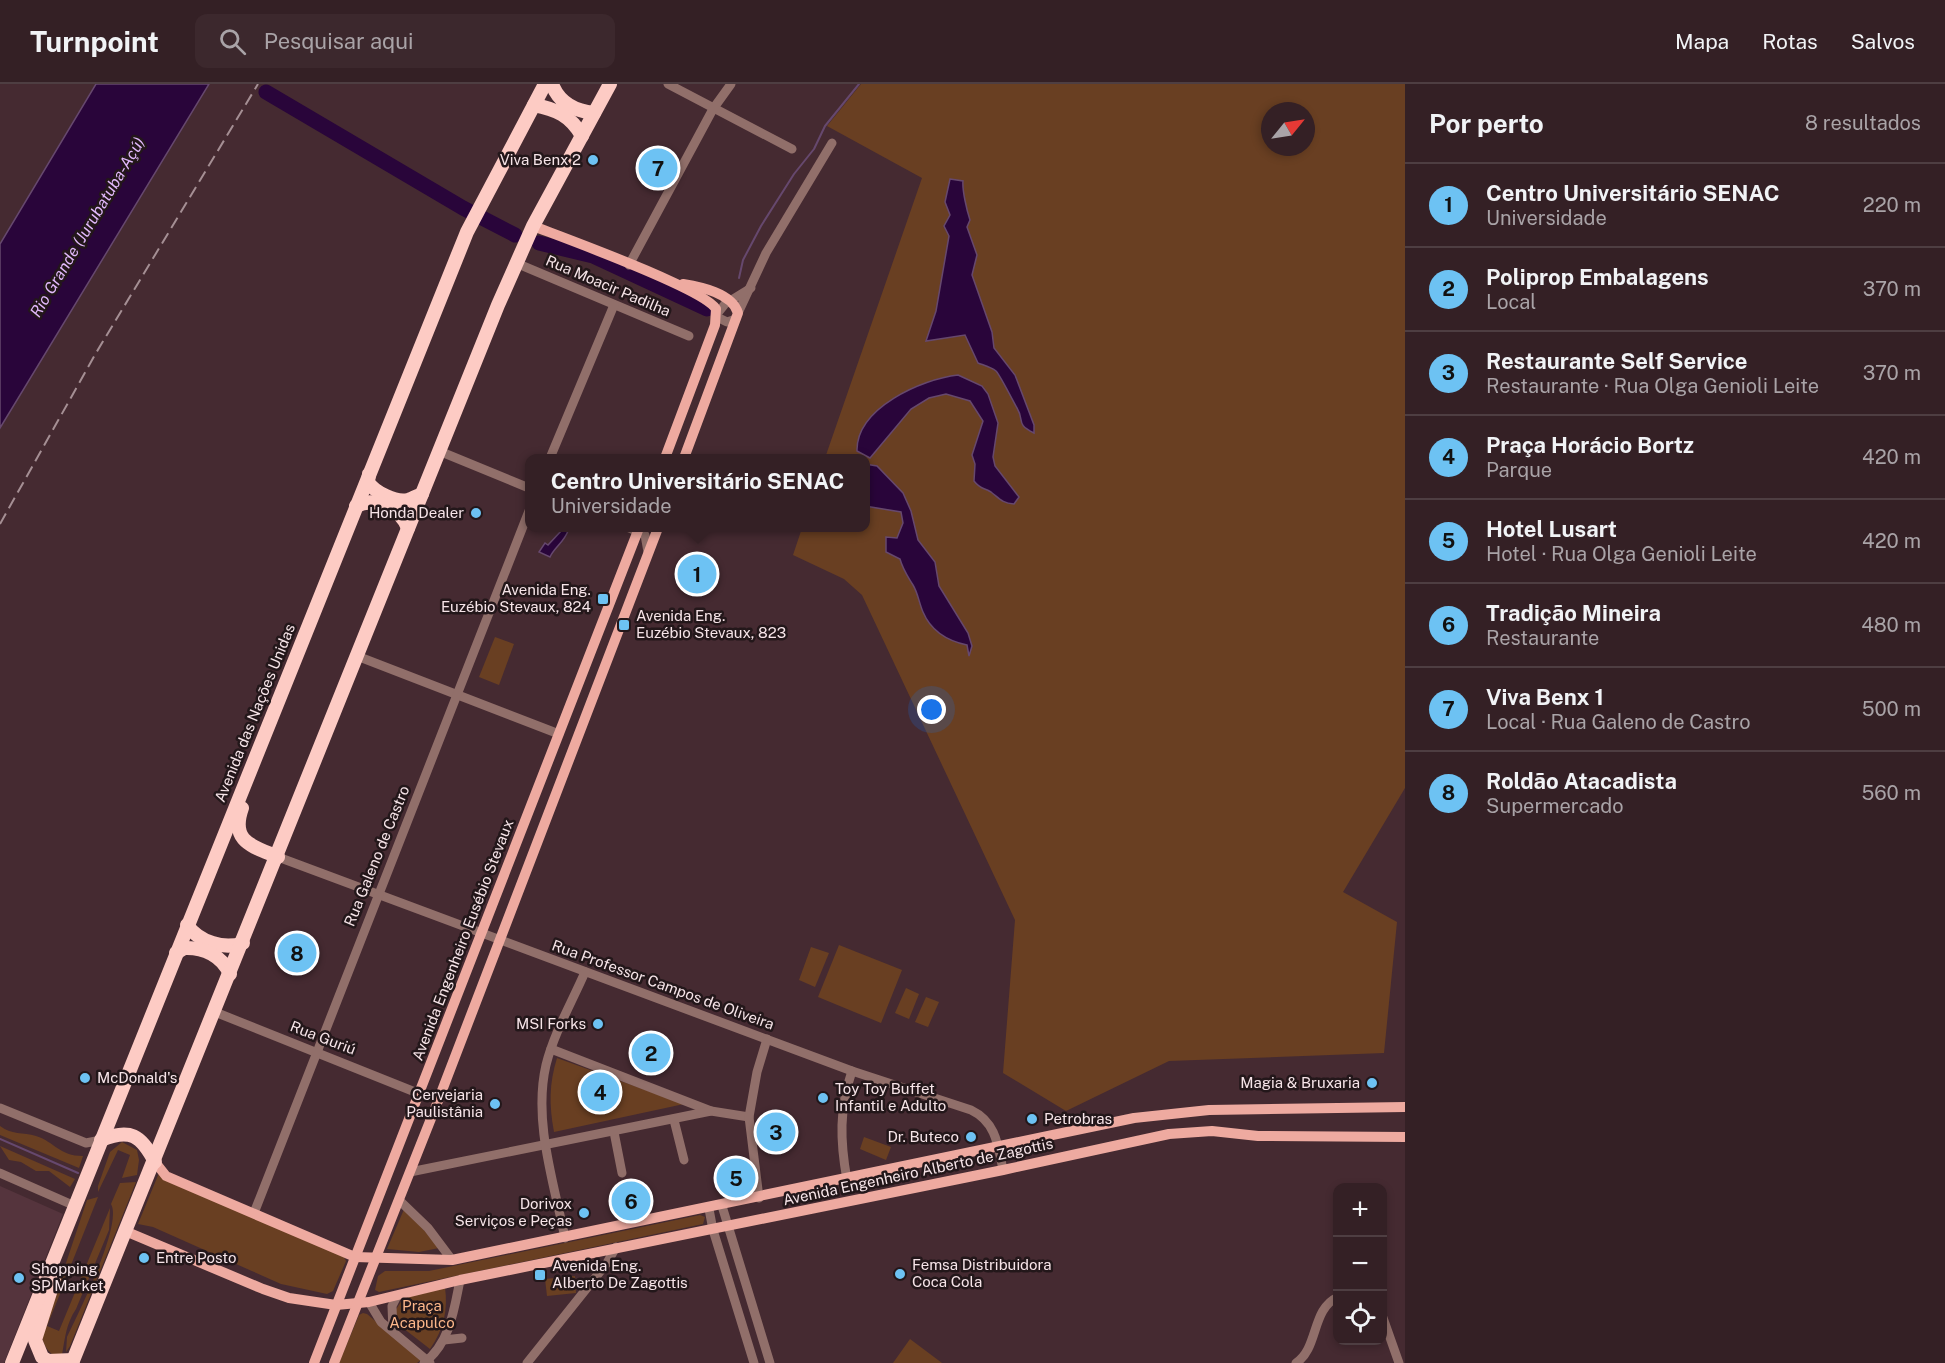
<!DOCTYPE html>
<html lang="pt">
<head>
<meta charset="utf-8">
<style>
	:root { --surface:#342025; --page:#3c282d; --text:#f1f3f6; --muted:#a9a3a7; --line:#4e3e42; --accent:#6dc2f3 }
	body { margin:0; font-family:"Public Sans",sans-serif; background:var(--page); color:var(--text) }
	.controls { position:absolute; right:18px; bottom:18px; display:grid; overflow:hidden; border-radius:12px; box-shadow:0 3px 9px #0003 }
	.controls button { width:54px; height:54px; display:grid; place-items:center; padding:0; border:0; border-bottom:2px solid var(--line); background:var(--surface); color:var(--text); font:30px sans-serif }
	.compass { position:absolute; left:1261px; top:18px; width:54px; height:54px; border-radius:50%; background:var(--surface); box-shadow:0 3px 9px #0003; rotate:60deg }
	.you { position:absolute; left:932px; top:626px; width:21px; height:21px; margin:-15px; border:4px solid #fff; border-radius:50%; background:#1a73e8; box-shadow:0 0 0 9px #1a73e833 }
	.badge { display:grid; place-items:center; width:39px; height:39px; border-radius:50%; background:var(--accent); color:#111; font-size:20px; font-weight:700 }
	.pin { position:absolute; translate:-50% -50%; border:3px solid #fff; box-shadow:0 2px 6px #0006 }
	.popup { position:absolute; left:525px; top:370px; width:345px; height:78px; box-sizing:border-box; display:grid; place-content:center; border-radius:12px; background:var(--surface); filter:drop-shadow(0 2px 4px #0005); font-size:20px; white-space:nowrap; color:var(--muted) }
	.popup b { font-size:22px; color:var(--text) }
	.popup::after { content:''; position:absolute; left:50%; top:100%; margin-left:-12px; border:12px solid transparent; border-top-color:var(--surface) }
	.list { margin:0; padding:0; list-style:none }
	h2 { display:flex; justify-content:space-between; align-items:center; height:78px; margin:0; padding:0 24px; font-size:26px }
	h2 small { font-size:20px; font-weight:400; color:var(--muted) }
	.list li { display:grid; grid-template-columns:39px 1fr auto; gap:18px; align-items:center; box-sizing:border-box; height:84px; padding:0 24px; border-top:2px solid var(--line) }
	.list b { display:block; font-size:22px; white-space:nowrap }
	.list p { margin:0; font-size:20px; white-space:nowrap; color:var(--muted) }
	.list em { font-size:20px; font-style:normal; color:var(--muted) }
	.icon { flex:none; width:33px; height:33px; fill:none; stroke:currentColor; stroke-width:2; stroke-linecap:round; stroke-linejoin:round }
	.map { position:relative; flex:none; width:1405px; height:1279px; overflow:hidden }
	header { display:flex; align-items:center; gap:36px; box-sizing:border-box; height:84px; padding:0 30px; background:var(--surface); border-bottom:2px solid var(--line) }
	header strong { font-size:28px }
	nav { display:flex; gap:33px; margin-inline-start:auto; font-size:21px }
	.search { width:420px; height:54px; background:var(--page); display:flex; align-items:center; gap:15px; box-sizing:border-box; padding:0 21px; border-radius:12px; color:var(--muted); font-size:22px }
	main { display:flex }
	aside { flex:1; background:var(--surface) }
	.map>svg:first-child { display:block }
	.built { fill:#55343d }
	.green { fill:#693f22; fill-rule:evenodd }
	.water { fill:#29053a; stroke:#66486e; stroke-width:1.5 }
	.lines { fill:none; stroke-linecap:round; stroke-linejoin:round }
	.stream { stroke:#66486e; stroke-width:2 }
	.river { stroke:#29053a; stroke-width:15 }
	.minor { stroke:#916f6a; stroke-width:9 }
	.major { stroke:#eeaaa0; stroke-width:10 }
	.highway { stroke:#fdcbc4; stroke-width:14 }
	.rail { stroke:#a58f94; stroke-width:2; stroke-dasharray:12 6; stroke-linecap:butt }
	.poi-dot { fill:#6dc2f3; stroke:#23171a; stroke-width:2 }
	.labels { text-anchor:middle; stroke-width:5; stroke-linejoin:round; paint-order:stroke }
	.poi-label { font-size:15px; fill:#f6e4e8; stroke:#23171a; text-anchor:end }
	.street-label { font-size:15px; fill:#f6e4e8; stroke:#23171a }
	.park-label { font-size:15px; fill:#fdb78a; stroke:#23171a }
	.water-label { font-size:16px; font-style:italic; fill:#e1b8fb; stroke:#23171a }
</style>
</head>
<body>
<header>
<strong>Turnpoint</strong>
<div class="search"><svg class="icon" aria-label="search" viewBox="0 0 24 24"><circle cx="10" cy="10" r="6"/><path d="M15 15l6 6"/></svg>Pesquisar aqui</div>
<nav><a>Mapa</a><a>Rotas</a><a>Salvos</a></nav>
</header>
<main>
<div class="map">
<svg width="1405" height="1279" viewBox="0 0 1405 1279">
	<rect width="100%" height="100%" fill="#452a31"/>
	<path class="built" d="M0,1102L63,1130L4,1279H0Z"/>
	<g class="green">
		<path d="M861,0H1405V704L1343,808L1397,838L1384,969L1169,977L1066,1027L1003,989L1015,836L862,511L844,495L793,471L802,444H865V374H825L922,94L827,42ZM1270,27H1306V63H1270Z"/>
		<path d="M495,553L514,560L499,601L479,593Z"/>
		<path d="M839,861L902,886L881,939L818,913Z"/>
		<path d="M811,863L829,869L815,903L799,896Z"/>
		<path d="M906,904L919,910L909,935L895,929Z"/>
		<path d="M926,913L939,918L928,943L915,938Z"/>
		<path d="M557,974L684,1020L554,1048C549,1021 549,1000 557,974Z"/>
		<path d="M0,1042C11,1051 23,1048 36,1052C55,1058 59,1072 83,1072L79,1084L0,1051Z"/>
		<path d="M864,1053L891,1063L886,1076L860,1065Z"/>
		<path d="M122,1058L137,1066L139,1076L137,1091L122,1094L130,1071L118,1066L98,1108V1102L110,1068Z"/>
		<path d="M0,1062L75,1095L70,1103L49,1087H36L21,1078L9,1076Z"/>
		<path d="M159,1089L343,1171L346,1177L333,1207L327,1210L281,1200L153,1143L138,1140Z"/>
		<path d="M136,1098L70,1262L66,1268L67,1253C78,1230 123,1140 111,1120L120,1099Z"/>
		<path d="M98,1113L71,1181L68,1182L66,1179L87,1116Z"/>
		<path d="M405,1123L439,1164L419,1168L387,1165Z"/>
		<path d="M110,1124L109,1146L76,1225C66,1240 65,1254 62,1271L55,1272C26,1254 51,1209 63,1186L66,1195L47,1242L59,1247Z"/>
		<path d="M700,1131L705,1133L703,1140L379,1208L375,1206L378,1192L385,1187H429Z"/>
		<path d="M575,1192L576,1209L547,1212L545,1195Z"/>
		<path d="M445,1203C448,1226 444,1245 430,1265L403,1244L395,1227L404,1213Z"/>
		<path d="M363,1229L367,1230L421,1276L417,1279H339L359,1231Z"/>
		<path d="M910,1255L942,1279H893Z"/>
	</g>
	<g class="water">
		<path d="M96,0H209L0,344V160Z"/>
		<path d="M950,95L963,97C962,106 967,127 970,136L967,143L977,171L972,191L992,248L994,264L1015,291L1034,341V349C1015,340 1025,337 1017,324C1013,317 1000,291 996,287C991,283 983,281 978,279L965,251L926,257L936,227L949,152L944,142L950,131L945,118Z"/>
		<path d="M958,291L982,302L988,310L998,339L993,373L995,382L1019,413L1014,420C1002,419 1000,415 991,408C983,403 981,406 974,397L975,380L972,371L983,337L970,317L946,310L929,314L911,325L870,374L857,367C856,324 922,295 958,291Z"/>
		<path d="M865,380L877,382L903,409L911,427L918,456L935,478L939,502L968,549L972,562L969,572L967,561C948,557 931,547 923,528C919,519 918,509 913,501C907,491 903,486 900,475L886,468V453L897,454L903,439L901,428L865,422Z"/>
		<path d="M563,445L568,447C564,458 554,464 550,473L539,468L545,459L548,461Z"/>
	</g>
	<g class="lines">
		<g class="stream">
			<path d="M739,194L743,176L761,142L794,90L814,65L825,42L859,0"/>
			<path d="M0,1055L78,1089"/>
		</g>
		<g class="river">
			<path d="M266,8L463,124L515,151"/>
			<path d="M539,159L593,172L707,225"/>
		</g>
		<g class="minor">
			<path d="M668,0L792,65"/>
			<path d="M516,179L689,252"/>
			<path d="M629,181L713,25L731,0"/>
			<path d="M738,229L766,169L832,59"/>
			<path d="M717,230L725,220L751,204"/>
			<path d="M717,233L727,238L736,235"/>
			<path d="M439,367L529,404"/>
			<path d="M550,374L614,221"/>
			<path d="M629,444L645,451L648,468"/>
			<path d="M357,572L559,650"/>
			<path d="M278,773L852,987L971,1026C996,1038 998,1061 1003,1086"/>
			<path d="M215,928L420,1010"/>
			<path d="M551,965L711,1027"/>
			<path d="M0,1024L86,1059L101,1056"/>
			<path d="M674,1036L684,1076"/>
			<path d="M614,1048L622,1089"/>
			<path d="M410,1088L711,1027L749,1033"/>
			<path d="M0,1089L75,1122"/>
			<path d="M847,1096C840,1057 839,1025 852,987"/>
			<path d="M759,1114L749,1033L757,988L767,955"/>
			<path d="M399,1116L428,1144L452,1176"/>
			<path d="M722,1122L770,1279"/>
			<path d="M709,1125L713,1146L754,1279"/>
			<path d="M254,1129L529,427"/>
			<path d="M565,1154C554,1099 533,1037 546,981C554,949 572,918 585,888"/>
			<path d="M369,1218L381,1238L430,1279"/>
			<path d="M1382,1231L1399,1279"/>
			<path d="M393,1247L392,1222L397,1212"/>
			<path d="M444,1256L462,1254"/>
			<path d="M424,1279C450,1259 454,1226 460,1196"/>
			<path d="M527,1279L607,1179L616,1163"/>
			<path d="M1296,1279C1319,1264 1311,1225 1338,1213"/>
		</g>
		<g class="major">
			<path d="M533,142C564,154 703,204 716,225L715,241L665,374"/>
			<path d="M683,200C701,203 732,209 738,229L684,374"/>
			<path d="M155,1078L166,1092L355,1173L452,1176L1134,1034L1209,1026L1405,1023"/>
			<path d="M125,1147L263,1205L289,1214L336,1221L369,1218L460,1196L1003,1086L1169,1050L1212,1047L1258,1052L1405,1053"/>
			<path d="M314,1279L639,444"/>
			<path d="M334,1279L438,1017L658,444"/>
		</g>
		<g class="highway">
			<path d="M552,0C559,19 575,27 594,29"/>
			<path d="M534,21C556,25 571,32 582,52"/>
			<path d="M369,390L368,398C374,408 396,419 408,416C412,415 417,412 422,410"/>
			<path d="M356,422C375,412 401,425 408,444"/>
			<path d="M242,724C230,758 252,762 278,773"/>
			<path d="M187,841C199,858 224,866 243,859"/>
			<path d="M176,869L184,864C204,863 222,872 230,890"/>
			<path d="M101,1056C130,1044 141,1051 155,1078"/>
			<path d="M54,1196L35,1256L42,1273L48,1277L73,1276"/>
			<path d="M12,1279L467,148L545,0"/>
			<path d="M72,1279L498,221L533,142L610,0"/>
		</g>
		<path class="rail" d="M0,440L96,269L258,0"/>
	</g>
	<g class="poi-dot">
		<circle cx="593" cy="76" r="6"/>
		<circle cx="476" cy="429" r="6"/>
		<rect x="597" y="509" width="12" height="12" rx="3"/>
		<rect x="618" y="535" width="12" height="12" rx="3"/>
		<circle cx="598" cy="940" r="6"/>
		<circle cx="85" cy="994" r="6"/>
		<circle cx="1372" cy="999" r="6"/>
		<circle cx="823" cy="1014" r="6"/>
		<circle cx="495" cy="1020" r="6"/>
		<circle cx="1032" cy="1035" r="6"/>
		<circle cx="971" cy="1053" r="6"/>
		<circle cx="584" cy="1129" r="6"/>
		<circle cx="144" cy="1174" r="6"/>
		<circle cx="900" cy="1190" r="6"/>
		<rect x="534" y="1185" width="12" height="12" rx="3"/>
		<circle cx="19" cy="1194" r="6"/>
	</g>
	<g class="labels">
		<g class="poi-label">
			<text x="581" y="81">Viva Benx 2</text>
			<text x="464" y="434">Honda Dealer</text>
			<text x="591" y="511">Avenida Eng.<tspan x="591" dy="17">Euzébio Stevaux, 824</tspan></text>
			<text x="636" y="537" text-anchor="start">Avenida Eng.<tspan x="636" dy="17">Euzébio Stevaux, 823</tspan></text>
			<text x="586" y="945">MSI Forks</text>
			<text x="97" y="999" text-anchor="start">McDonald's</text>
			<text x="1360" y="1004">Magia &amp; Bruxaria</text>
			<text x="835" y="1010" text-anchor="start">Toy Toy Buffet<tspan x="835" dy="17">Infantil e Adulto</tspan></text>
			<text x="483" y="1016">Cervejaria<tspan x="483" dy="17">Paulistânia</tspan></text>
			<text x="1044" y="1040" text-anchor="start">Petrobras</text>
			<text x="959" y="1058">Dr. Buteco</text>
			<text x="572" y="1125">Dorivox<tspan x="572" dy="17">Serviços e Peças</tspan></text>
			<text x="156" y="1179" text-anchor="start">Entre Posto</text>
			<text x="912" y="1186" text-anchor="start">Femsa Distribuidora<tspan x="912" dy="17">Coca Cola</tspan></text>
			<text x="552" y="1187" text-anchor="start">Avenida Eng.<tspan x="552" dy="17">Alberto De Zagottis</tspan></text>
			<text x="31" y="1190" text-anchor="start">Shopping<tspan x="31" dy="17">SP Market</tspan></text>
		</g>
		<g class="street-label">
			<text transform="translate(608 202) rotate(23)" y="5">Rua Moacir Padilha</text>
			<text transform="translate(255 629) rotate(-68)" y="5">Avenida das Nações Unidas</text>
			<text transform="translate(377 772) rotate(-68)" y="5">Rua Galeno de Castro</text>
			<text transform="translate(463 856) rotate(-69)" y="5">Avenida Engenheiro Eusébio Stevaux</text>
			<text transform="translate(663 901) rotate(20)" y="5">Rua Professor Campos de Oliveira</text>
			<text transform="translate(323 954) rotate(21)" y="5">Rua Guriú</text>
			<text transform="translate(918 1088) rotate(-12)" y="5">Avenida Engenheiro Alberto de Zagottis</text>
		</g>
		<g class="park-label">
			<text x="422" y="1227">Praça<tspan x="422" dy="17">Acapulco</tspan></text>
		</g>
		<g class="water-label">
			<text transform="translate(87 143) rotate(-59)" y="6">Rio Grande (Jurubatuba-Açú)</text>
		</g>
	</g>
</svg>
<div class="controls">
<button>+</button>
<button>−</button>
<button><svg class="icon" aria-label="locate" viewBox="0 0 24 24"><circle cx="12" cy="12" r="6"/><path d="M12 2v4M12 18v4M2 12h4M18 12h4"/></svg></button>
</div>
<svg class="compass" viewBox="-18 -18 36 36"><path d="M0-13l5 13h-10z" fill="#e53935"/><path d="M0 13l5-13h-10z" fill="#a9a3a7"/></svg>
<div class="you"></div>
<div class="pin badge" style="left:697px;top:490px">1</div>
<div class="popup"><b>Centro Universitário SENAC</b>Universidade</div>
<div class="pin badge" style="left:651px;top:969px">2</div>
<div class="pin badge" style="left:776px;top:1048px">3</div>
<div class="pin badge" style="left:600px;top:1008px">4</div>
<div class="pin badge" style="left:736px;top:1094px">5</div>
<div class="pin badge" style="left:631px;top:1117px">6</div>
<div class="pin badge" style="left:658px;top:84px">7</div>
<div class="pin badge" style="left:297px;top:869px">8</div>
</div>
<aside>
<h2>Por perto<small>8 resultados</small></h2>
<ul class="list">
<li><span class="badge">1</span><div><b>Centro Universitário SENAC</b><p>Universidade</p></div><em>220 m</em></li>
<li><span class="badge">2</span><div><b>Poliprop Embalagens</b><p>Local</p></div><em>370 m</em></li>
<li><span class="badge">3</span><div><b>Restaurante Self Service</b><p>Restaurante · Rua Olga Genioli Leite</p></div><em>370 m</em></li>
<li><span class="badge">4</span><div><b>Praça Horácio Bortz</b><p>Parque</p></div><em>420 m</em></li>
<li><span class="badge">5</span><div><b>Hotel Lusart</b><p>Hotel · Rua Olga Genioli Leite</p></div><em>420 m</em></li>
<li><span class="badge">6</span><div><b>Tradição Mineira</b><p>Restaurante</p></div><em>480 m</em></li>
<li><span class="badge">7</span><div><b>Viva Benx 1</b><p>Local · Rua Galeno de Castro</p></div><em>500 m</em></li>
<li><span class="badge">8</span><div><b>Roldão Atacadista</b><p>Supermercado</p></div><em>560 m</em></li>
</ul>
</aside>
</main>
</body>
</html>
